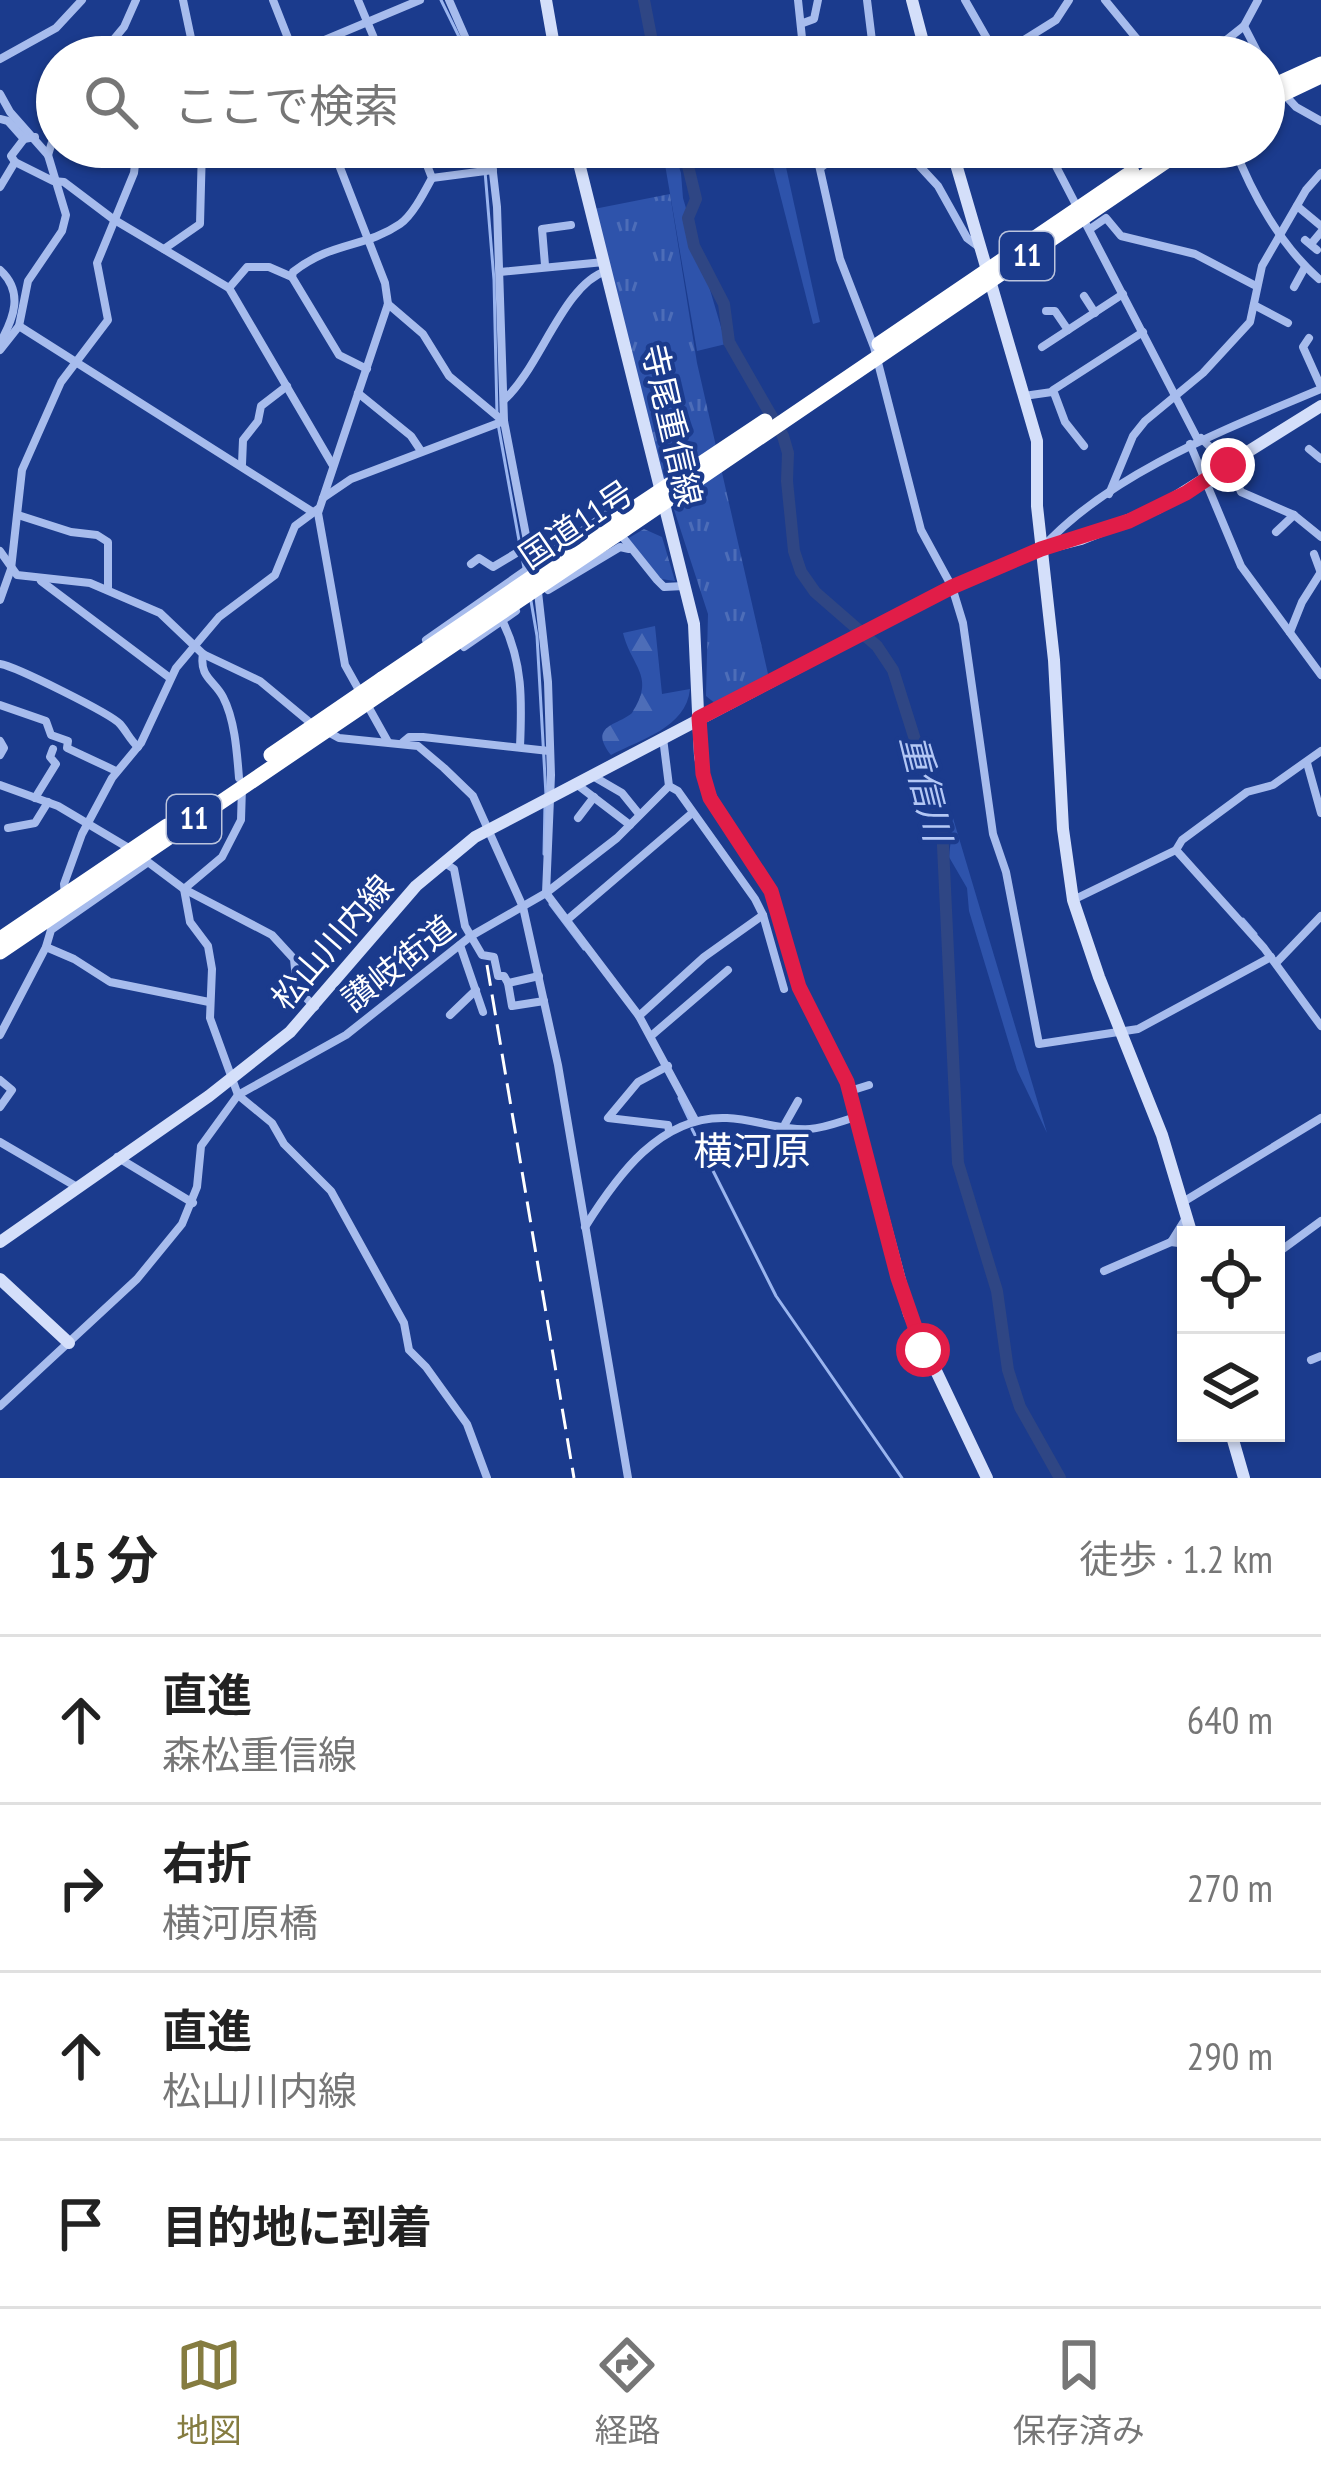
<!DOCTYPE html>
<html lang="ja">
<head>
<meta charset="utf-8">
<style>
	:root { --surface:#fff; --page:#f6f6f6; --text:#222; --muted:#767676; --line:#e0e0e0; --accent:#857c40 }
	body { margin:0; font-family:"PT Sans Narrow","Noto Sans JP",sans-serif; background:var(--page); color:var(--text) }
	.controls { position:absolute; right:36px; bottom:36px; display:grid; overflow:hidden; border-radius:0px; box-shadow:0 3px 9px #0004 }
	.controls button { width:108px; height:108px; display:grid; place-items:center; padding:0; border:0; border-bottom:3px solid var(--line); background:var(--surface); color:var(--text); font:60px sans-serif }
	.stop { position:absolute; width:36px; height:36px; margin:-27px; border:9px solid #e11d48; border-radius:50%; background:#fff }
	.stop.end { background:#e11d48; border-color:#fff; box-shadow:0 3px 12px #0008 }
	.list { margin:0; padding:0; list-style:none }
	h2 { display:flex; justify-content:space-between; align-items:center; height:156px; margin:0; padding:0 48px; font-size:51px }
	h2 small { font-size:39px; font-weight:400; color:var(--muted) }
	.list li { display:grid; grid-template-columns:78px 1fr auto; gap:36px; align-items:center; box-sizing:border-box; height:168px; padding:0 48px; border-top:3px solid var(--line) }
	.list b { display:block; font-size:45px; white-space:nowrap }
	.list p { margin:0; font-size:39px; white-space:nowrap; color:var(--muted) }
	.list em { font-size:39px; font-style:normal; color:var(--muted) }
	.icon { flex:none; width:66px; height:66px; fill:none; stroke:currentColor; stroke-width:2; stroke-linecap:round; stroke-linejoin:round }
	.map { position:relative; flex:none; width:1321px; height:1478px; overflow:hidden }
	.search { position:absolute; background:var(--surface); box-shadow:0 3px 9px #0004; left:36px; right:36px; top:36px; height:132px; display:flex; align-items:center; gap:30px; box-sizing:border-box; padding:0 42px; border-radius:66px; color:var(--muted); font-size:45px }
	.sheet { height:828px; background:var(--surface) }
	nav { display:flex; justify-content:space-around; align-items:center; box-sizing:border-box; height:168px; border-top:3px solid var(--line); background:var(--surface); font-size:33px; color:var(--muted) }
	nav a { display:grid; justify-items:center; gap:6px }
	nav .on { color:var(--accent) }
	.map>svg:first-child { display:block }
	.grass { fill:#2e53ab }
	.forest { fill:url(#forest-firs) }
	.park { fill:url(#park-tufts) }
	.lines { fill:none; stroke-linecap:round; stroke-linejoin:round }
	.stream { stroke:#9ab5ef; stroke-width:3 }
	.river { stroke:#2f4684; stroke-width:12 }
	.street { stroke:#a7bced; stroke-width:8 }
	.secondary { stroke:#d4dffa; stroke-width:12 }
	.highway { stroke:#fff; stroke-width:15 }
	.rail { stroke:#fff; stroke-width:3; stroke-dasharray:21 9; stroke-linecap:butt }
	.highway-bridge { stroke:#fff; stroke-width:15 }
	.route { stroke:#e11d48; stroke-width:15 }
	.labels { text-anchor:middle; stroke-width:9; stroke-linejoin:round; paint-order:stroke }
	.shield { fill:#1b3b8d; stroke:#bbc4dd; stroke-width:3 }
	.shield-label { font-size:30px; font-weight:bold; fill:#fff }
	.street-label { font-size:33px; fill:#fff; stroke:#1b3b8d }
	.water-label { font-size:36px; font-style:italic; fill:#b3c7f5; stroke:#1b3b8d }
	.quarter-label { font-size:39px; fill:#fff; stroke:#1b3b8d }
</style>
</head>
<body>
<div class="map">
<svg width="1321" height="1478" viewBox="0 0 1321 1478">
	<defs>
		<pattern id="forest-firs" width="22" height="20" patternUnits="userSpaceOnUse" patternTransform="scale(3)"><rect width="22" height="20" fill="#2e53ab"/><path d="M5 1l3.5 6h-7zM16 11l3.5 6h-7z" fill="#4d6db8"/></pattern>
		<pattern id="park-tufts" width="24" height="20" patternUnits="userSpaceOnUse" patternTransform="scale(3)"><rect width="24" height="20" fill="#2e53ab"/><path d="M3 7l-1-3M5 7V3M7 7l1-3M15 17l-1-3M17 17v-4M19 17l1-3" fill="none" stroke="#4d6db8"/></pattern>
	</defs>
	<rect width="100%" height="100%" fill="#1b3b8d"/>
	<g class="grass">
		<path d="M662,147H673L681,173L683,198L726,344L697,351Z"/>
		<path d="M768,147H781L784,158L820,322L813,324Z"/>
		<path d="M953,818L1047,1133L1017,1070L969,911L967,888L949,857Z"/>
	</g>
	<g class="forest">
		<path d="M644,529L662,537L675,581L661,579L627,539Z"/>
		<path d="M655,626L662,694L690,689C686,728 641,739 611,755C588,725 617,726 632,713C656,676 632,668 623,633Z"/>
	</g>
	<path class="park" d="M670,194L697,363L768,674L716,704L706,696L708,614L653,445L594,209Z"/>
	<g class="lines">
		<g class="stream">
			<path d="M441,0L469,57"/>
			<path d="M483,147L494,280L497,415"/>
			<path d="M498,424L524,568"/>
			<path d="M531,601L537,636L546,795"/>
			<path d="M544,854L545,804"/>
			<path d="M550,904L584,949"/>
			<path d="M1243,919L1256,934"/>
			<path d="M679,1098L689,1119"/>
			<path d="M692,1129L776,1296L902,1478"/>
		</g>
		<g class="river">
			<path d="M644,0L655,57"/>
			<path d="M679,147L688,166L696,199L688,218L694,246L724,304L729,342L783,436L788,453L787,481L794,551L801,572L815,592L877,646L893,670L942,825L958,1163L997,1291L1008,1370L1020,1407L1060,1478"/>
		</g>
		<g class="street">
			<path d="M183,0L195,57"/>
			<path d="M273,0L295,56"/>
			<path d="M358,0L382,57"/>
			<path d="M449,0L474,57"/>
			<path d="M798,0L804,57"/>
			<path d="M867,0L874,57"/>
			<path d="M965,0L997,56"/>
			<path d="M1105,0L1137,39L1180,57"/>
			<path d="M803,23L814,19L818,0"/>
			<path d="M1244,26L1260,57"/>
			<path d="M99,57L124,27L136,0"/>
			<path d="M284,57L420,0"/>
			<path d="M997,57L1056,20L1069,0"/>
			<path d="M1205,57L1244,26L1258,0"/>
			<path d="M0,59L56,28L82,0"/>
			<path d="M1264,62L1277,83"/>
			<path d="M0,94L10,112L48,155L66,215L62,231L28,281L19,326L0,350"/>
			<path d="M1284,94L1296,107L1321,121"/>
			<path d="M0,119L8,121L24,139"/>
			<path d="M35,137L24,139L11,156L15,162L53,181L64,182L113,219L229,288L332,464"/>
			<path d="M332,147L385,283L388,304L318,513L345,665L388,742"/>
			<path d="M490,147L497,207L504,421L534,577"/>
			<path d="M815,147L840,259L874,347L921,530L952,587L963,623L993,834L1006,872L1039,1044L1138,1029L1271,957"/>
			<path d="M902,147L938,186L967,238L979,247"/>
			<path d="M1046,147L1198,440"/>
			<path d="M1234,147C1252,194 1281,246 1319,279"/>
			<path d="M48,155L57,126"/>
			<path d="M820,168L849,147"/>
			<path d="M432,178L493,170"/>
			<path d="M0,187L15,162"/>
			<path d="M1297,206L1321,226"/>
			<path d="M1090,229L1106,218L1121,236L1195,254L1256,286"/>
			<path d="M1305,240L1317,250"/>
			<path d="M1311,244L1321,232"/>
			<path d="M164,249L200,224L202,147"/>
			<path d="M545,265L542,229L571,225"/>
			<path d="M0,270C24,292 14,318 0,343"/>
			<path d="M500,272L604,262"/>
			<path d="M1294,287L1305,267"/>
			<path d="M229,288L247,267H269L292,277"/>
			<path d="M1084,296L1095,313"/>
			<path d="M388,304L423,334L449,376L503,421"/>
			<path d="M1254,305L1288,323"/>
			<path d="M1046,311H1055L1068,330"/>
			<path d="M19,326L311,511"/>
			<path d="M1309,338L1303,347L1321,387"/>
			<path d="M1042,347L1123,294"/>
			<path d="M367,369L339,355L292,277L293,272C332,241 365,248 400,224C412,216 424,193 432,178L420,147"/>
			<path d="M358,393L411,436L421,451"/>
			<path d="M1024,396L1052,392"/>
			<path d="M504,400C540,368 563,285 606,271"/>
			<path d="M1201,438L1228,465"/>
			<path d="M1190,444L1241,566L1321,675"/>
			<path d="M1084,446L1065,422L1053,390L1143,332"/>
			<path d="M1309,449L1321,459"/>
			<path d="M242,464L243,440L258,421L261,406L287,386"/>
			<path d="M1229,464L1241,492L1294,515L1321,537"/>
			<path d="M1109,494L1133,436L1145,421L1203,373L1250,322L1262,266L1306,190L1321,173"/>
			<path d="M323,498L351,479L504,421"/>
			<path d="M18,515L71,532L97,535L108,542V590"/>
			<path d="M1276,532L1294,515"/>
			<path d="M1042,548C1111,472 1229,428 1321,389"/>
			<path d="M0,551L17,575L90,583L160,613L203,654L260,681L313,725"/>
			<path d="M1314,554L1321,573"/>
			<path d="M471,564L479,558L493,567L528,546"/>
			<path d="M41,581L170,678"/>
			<path d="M548,590L620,547L629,549"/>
			<path d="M538,592L548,682L551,775L546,893L639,1016L695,1120"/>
			<path d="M0,600L11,569L22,470L61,382L108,320L97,263L134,173L137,147"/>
			<path d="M502,620C523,662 522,701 520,747"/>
			<path d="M1290,632L1302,602L1321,572"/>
			<path d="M426,640L605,515L657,580L664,587L684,586"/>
			<path d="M464,647L516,611"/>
			<path d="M203,654C199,677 214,680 223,697C235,720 237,753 239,778"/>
			<path d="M0,664C15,666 111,714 120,724C127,732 130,740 138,747"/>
			<path d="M0,705L46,721L51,735L68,741L67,748L116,771"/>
			<path d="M328,732L339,738L418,746L444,768L473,796L523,907L558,1065L628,1478"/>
			<path d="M663,738L669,786L678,791L755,899L763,915L784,989"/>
			<path d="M0,741L4,748L0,755"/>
			<path d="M403,742L409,737H423L549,751"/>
			<path d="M1307,763L1321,813"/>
			<path d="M591,775L622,793L639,814"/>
			<path d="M575,783L630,825"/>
			<path d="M0,785L58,806L132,850L184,889L272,935L294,959L297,989L315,1007"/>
			<path d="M242,787L241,820L222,857L184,889L190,922L208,946L212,969L210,1018L238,1095L272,1123L284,1144L331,1191L404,1323L409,1350L426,1367L467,1424L487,1478"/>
			<path d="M35,798L56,764L50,757L53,749"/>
			<path d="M578,818L594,797"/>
			<path d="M8,828L35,823L48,802"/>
			<path d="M1176,850L1264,948L1321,1026"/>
			<path d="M443,862L454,869L465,926L482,955L494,957L498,976H504L508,983"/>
			<path d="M65,895L64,884L82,834L112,778L141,743L176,668L219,617L275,575L295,526L318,509"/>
			<path d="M1073,900L1176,850L1182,840L1247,792L1273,785L1321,751"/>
			<path d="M567,920L691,814"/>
			<path d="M460,945L483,1012"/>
			<path d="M46,947L74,959L110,982L209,1002"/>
			<path d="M1276,963L1321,916"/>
			<path d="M539,976L508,983L512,1006L544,1001"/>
			<path d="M450,1015L476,990"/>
			<path d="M639,1016L704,957L763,915"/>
			<path d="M0,1035L46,947L51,930L147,863"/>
			<path d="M651,1036L728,970"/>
			<path d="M668,1066L638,1082L608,1118L668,1125L669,1131"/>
			<path d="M0,1080L12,1090L0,1107"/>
			<path d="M850,1091L869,1085"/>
			<path d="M785,1124L798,1101"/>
			<path d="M0,1142L77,1187"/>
			<path d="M117,1157L193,1203"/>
			<path d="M1183,1202L1321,1118"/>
			<path d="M585,1227C617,1176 660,1115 727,1118C754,1119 783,1131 810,1129C825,1128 842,1121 856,1117"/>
			<path d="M1171,1242L1186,1244"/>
			<path d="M1276,1254L1321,1221"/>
			<path d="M1104,1271L1171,1242L1186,1218"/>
			<path d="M1311,1360L1321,1356"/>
			<path d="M0,1406L137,1279L182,1224L197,1187L201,1146L238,1095L346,1035L471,936L546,893L617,838L669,786"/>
		</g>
		<g class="secondary">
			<path d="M546,0L556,57"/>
			<path d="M912,0L927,57"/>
			<path d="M575,147L694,624L700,756L706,787L717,810L771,891L799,987L847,1082L909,1314L987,1478"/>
			<path d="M951,147L1037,441V506L1054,660L1063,829L1073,900L1099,977L1162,1135L1192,1235"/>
			<path d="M0,1242L209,1096L290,1032L416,886L475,837L952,587L1041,549L1081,539L1158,508L1321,406"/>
			<path d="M0,1279L69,1343"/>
			<path d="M1231,1433L1244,1478"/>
		</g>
		<g class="highway">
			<path d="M1264,90L1321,64"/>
			<path d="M1264,103L1321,76"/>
			<path d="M879,344L1132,172"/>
			<path d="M618,519L765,421"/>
			<path d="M625,529L1187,147"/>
			<path d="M271,755L382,679"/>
			<path d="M0,939L167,826"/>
			<path d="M0,952L389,688"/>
		</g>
		<path class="rail" d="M487,965L574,1478"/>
		<g class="highway-bridge">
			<path d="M382,679L618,519"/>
			<path d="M389,688L625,529"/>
		</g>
	</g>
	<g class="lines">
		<path class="route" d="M923,1350L898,1278L847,1082L799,987L771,891L710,798L703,774L699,718L952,587L1041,549L1129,521L1186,493L1228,465"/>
	</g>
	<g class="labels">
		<g class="shield">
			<rect x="1000" y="232" width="54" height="48" rx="9"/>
			<rect x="167" y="795" width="54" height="48" rx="9"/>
		</g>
		<g class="shield-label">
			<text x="1027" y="266">11</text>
			<text x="194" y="829">11</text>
		</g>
		<g class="street-label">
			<text transform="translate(672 425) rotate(77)" y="12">寺尾重信線</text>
			<text transform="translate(576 524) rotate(-34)" y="12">国道11号</text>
			<text transform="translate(332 942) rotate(-49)" y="12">松山川内線</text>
			<text transform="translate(398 963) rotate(-38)" y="12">讃岐街道</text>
		</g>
		<g class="water-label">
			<text transform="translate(926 788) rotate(76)" y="13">重信川</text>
		</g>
		<g class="quarter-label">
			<text x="752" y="1165">横河原</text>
		</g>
	</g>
</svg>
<div class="controls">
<button><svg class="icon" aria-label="locate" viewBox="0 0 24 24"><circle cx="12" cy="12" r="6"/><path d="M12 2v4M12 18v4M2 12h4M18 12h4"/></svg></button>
<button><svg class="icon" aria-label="layers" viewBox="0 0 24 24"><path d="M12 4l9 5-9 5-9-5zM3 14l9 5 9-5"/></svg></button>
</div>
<div class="stop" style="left:923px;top:1350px"></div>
<div class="stop end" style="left:1228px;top:465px"></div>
<div class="search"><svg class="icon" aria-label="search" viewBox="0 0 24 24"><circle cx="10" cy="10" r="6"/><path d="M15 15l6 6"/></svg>ここで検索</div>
</div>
<section class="sheet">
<h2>15 分<small>徒歩 · 1.2 km</small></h2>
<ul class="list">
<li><svg class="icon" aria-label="ahead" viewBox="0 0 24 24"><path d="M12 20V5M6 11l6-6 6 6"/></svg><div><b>直進</b><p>森松重信線</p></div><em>640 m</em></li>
<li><svg class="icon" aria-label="right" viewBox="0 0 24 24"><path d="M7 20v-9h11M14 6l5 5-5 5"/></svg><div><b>右折</b><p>横河原橋</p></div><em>270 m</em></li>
<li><svg class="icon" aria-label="ahead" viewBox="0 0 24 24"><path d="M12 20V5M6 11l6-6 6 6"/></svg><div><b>直進</b><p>松山川内線</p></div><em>290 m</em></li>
<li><svg class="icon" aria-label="arrive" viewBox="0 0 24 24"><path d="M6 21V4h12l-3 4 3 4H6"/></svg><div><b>目的地に到着</b></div></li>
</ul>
</section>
<nav>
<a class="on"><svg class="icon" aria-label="map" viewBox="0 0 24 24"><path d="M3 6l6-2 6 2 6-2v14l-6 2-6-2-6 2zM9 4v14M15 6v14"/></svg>地図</a>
<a><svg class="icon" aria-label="directions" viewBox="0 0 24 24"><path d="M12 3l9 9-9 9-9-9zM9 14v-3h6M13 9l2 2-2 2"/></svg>経路</a>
<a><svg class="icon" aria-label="saved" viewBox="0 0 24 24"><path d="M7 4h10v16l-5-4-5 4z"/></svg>保存済み</a>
</nav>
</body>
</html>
